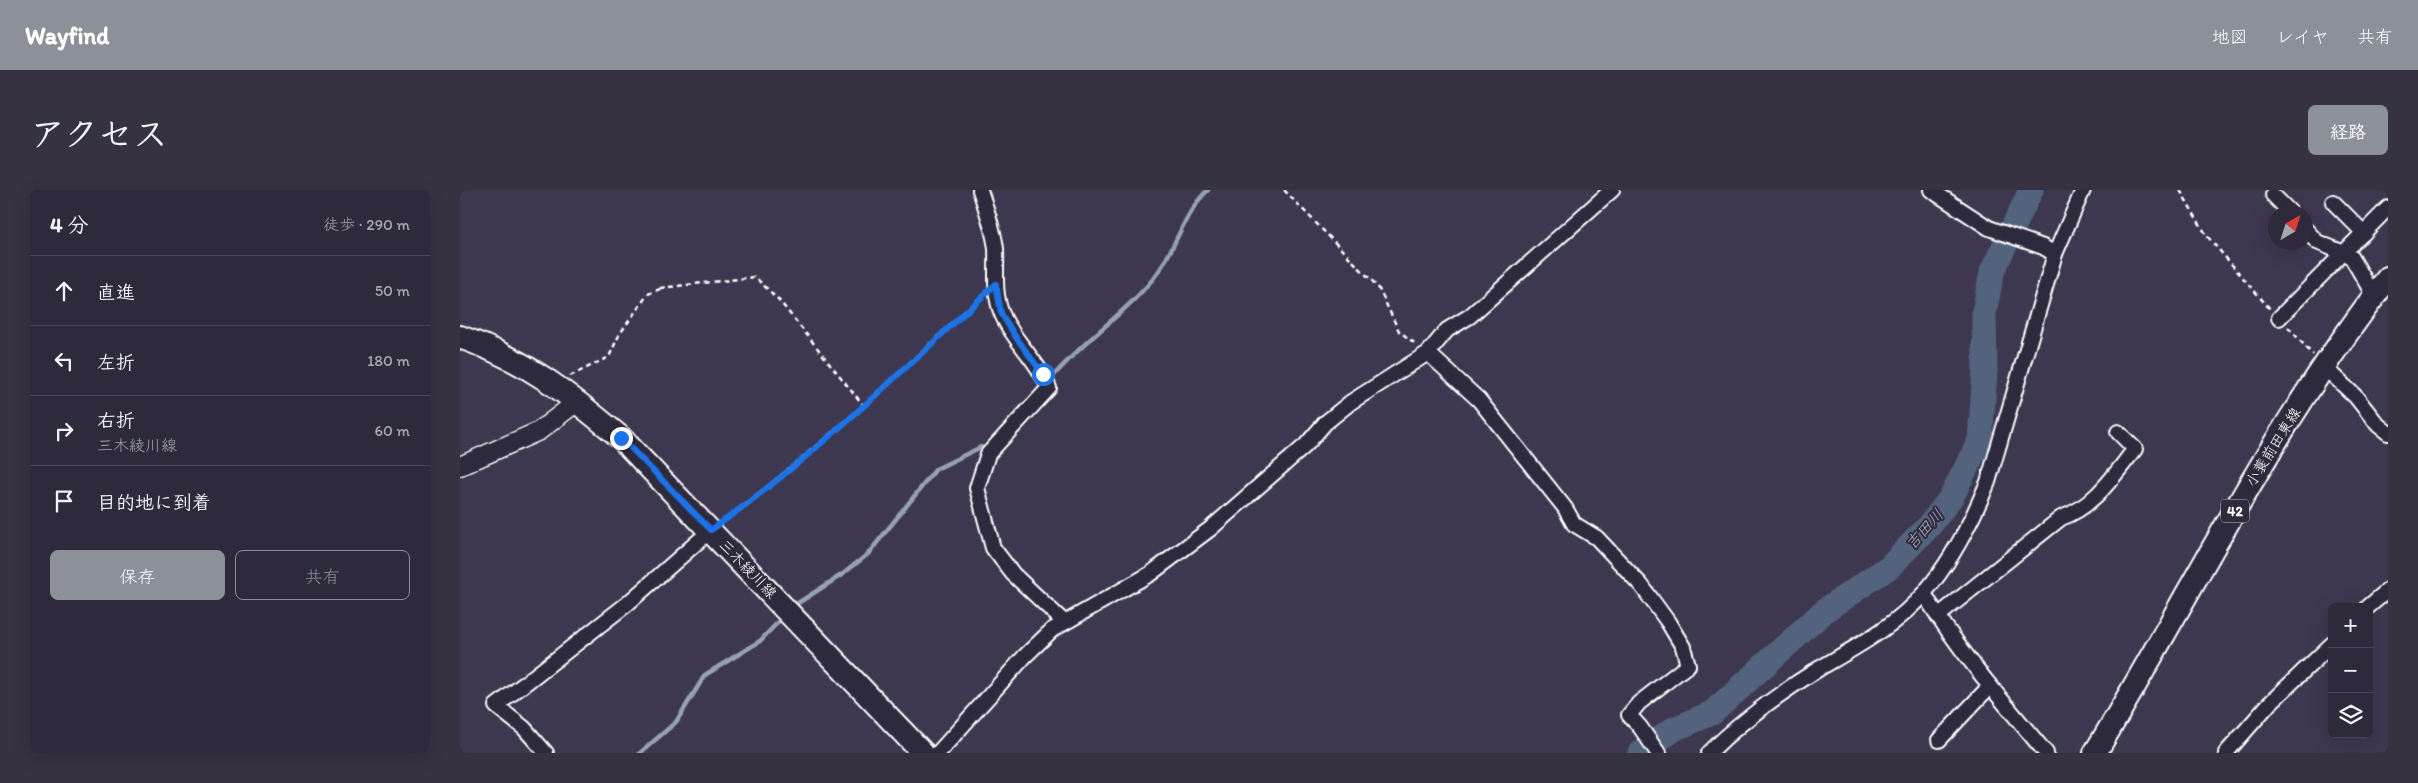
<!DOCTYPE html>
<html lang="ja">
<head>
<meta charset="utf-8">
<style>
	:root { --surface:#2e2a3b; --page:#363242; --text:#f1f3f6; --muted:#a7a7af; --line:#494655; --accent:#8c9099 }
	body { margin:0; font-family:Itim,"Klee One",sans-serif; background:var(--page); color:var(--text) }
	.controls { position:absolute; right:15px; bottom:15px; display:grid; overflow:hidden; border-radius:8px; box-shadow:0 5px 20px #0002 }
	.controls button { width:45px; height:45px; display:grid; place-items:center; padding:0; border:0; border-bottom:1px solid var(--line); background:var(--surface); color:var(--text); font:25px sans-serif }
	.compass { position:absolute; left:1808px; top:15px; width:45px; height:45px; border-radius:50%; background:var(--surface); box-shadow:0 5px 20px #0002; rotate:39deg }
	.stop { position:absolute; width:15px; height:15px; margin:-11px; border:4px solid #1a73e8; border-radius:50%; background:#fff }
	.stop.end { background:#1a73e8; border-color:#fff; box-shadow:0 1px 5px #0008 }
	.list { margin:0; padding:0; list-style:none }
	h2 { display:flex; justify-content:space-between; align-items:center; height:65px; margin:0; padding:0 20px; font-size:21px }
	h2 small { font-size:16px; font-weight:400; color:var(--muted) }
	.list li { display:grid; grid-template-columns:32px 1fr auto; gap:15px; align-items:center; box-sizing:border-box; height:70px; padding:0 20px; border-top:1px solid var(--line) }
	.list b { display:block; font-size:19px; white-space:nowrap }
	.list p { margin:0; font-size:16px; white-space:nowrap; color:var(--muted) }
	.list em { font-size:16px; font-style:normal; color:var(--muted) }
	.actions { display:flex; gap:10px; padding:15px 20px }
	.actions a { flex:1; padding:11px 0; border:1px solid var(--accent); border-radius:8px; text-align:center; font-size:18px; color:var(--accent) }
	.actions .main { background:var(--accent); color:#fff }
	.icon { flex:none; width:28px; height:28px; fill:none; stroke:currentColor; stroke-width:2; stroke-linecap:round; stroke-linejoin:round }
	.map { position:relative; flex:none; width:1928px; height:563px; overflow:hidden; border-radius:8px }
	header { display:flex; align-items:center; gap:30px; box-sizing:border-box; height:70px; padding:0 25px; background:var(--accent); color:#fff }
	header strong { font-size:24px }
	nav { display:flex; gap:28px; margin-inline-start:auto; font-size:18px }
	.intro { display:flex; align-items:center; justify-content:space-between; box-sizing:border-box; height:120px; padding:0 30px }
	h1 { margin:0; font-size:35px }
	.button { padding:12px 22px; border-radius:8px; background:var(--accent); color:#fff; font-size:18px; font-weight:700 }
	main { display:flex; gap:30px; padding:0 30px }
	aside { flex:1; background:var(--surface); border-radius:8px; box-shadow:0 5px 20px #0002 }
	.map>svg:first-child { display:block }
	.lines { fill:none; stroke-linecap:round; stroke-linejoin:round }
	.stream { stroke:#97a2b1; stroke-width:4.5 }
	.river { stroke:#52647d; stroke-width:25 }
	.minor-casing { stroke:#fff; stroke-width:18 }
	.tertiary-casing { stroke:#fff; stroke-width:21 }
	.primary-casing { stroke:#fff; stroke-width:26 }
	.path { stroke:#fff; stroke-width:2.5; stroke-dasharray:5 4; stroke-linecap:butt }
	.minor { stroke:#2f2a3d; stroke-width:14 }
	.tertiary { stroke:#2f2a3d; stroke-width:18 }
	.primary { stroke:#2f2a3d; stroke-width:22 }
	.route { stroke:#1a73e8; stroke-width:6 }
	.labels { text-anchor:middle; stroke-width:4; stroke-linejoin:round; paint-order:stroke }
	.shield { fill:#2f2a3d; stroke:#c1bfc5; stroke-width:1 }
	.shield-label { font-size:14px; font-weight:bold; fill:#fff }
	.street-label { font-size:15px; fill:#fff; stroke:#2f2a3d }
	.water-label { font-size:16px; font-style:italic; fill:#b1b9c4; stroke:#2f2a3d }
</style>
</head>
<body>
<header>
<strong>Wayfind</strong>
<nav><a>地図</a><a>レイヤ</a><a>共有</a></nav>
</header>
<div class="intro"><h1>アクセス</h1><a class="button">経路</a></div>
<main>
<aside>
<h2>4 分<small>徒歩 · 290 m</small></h2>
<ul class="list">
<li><svg class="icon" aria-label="ahead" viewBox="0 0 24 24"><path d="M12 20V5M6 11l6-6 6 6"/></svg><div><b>直進</b></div><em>50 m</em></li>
<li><svg class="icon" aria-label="left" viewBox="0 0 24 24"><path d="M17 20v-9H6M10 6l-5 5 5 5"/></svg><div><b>左折</b></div><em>180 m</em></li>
<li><svg class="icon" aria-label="right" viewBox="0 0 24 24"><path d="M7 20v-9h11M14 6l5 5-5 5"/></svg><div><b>右折</b><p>三木綾川線</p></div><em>60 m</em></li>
<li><svg class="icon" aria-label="arrive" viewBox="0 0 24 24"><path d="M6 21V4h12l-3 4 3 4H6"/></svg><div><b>目的地に到着</b></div></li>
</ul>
<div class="actions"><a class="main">保存</a><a>共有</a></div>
</aside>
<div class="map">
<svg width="1928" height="563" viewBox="0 0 1928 563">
	<rect width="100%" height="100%" fill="#3d384f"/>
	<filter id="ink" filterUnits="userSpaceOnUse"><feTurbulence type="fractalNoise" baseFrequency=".02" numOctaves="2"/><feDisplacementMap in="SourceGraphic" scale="10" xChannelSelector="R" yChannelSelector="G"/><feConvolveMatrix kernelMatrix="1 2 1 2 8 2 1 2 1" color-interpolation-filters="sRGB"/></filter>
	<g filter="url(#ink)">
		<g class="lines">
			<g class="stream">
				<path d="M592,188C623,150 666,124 696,85C716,59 723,23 748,0"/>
				<path d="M541,240L563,216"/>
				<path d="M338,413L383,384L408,364L476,279L521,257"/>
				<path d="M180,563L216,532L245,485L300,451L319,431"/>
			</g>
			<path class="river" d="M1180,563L1214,539L1252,523L1364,421L1429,377L1470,335L1492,306L1520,250L1525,181L1524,123L1532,82L1571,0"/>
			<defs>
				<g id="minor">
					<path d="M520,0C526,19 534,40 536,59C537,80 533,103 542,124C553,151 578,170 589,198L528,264L517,298L533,358L553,384L604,432"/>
					<path d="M1471,0L1529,38L1583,57L1595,64"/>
					<path d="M1813,5L1830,22"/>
					<path d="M1873,12L1904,43"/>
					<path d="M1846,40L1857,52L1884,63L1892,68L1914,106"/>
					<path d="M1819,128L1928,18"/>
					<path d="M968,163L1019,210L1105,318L1114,334L1137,348L1181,395L1208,432L1223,457L1228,475L1179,513L1169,525L1180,537L1198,563"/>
					<path d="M1864,177L1896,207L1918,235L1928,243"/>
					<path d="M1464,404C1499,461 1543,512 1586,563"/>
					<path d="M1908,417L1928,400"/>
					<path d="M1478,426L1601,328C1634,317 1654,285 1675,259L1658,242"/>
					<path d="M1479,550L1530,496"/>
					<path d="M86,563L64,538L36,516L167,414L251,340"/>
					<path d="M478,563L565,466L592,440L690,384L750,339L846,255L865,233L891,212L968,163L987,140L1010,126L1152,0"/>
					<path d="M1249,563C1282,530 1320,503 1360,478C1396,457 1437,435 1464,403C1492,371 1512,331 1528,292L1595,64L1623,0"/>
					<path d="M1766,563L1809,514L1872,454"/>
				</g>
				<path id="tertiary" d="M0,276L79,241L118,211"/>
				<g id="primary">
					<path d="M0,147C66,170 108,203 161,248L463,563"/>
					<path d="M1635,563C1731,404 1813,235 1928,88"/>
				</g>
			</defs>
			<use href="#minor" class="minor-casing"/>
			<use href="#tertiary" class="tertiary-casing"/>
			<use href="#primary" class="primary-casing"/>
			<g class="path">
				<path d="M824,0L918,97L939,141L957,155"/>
				<path d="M1720,0L1747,46L1810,119"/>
				<path d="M1828,137L1853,165"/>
				<path d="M110,186L149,167L159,145L188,104L202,98H200L295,87L318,109L404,216"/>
				<path d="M264,331L285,316L404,216L523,105"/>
			</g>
			<use href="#minor" class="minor"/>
			<use href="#tertiary" class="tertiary"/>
			<use href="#primary" class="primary"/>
		</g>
	</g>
	<g class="lines" filter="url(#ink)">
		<path class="route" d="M161,248L251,340C353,268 444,179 536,94L541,123L555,146L583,184"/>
	</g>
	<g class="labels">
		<rect class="shield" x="1761" y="309.5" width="28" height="23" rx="4"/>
		<g class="shield-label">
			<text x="1775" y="326">42</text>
		</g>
		<g class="street-label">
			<text transform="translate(1813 257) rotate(-58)" y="5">小蓑前田東線</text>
			<text transform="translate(288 379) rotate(46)" y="5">三木綾川線</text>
		</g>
		<g class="water-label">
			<text transform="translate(1464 339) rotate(-48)" y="6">吉田川</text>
		</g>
	</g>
</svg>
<div class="controls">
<button>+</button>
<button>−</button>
<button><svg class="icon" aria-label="layers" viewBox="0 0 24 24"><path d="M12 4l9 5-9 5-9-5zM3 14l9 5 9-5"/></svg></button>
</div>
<svg class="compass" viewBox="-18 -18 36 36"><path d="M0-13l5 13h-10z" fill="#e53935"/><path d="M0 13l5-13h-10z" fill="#a7a7af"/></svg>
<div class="stop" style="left:583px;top:184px"></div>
<div class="stop end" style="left:161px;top:248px"></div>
</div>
</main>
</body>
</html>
